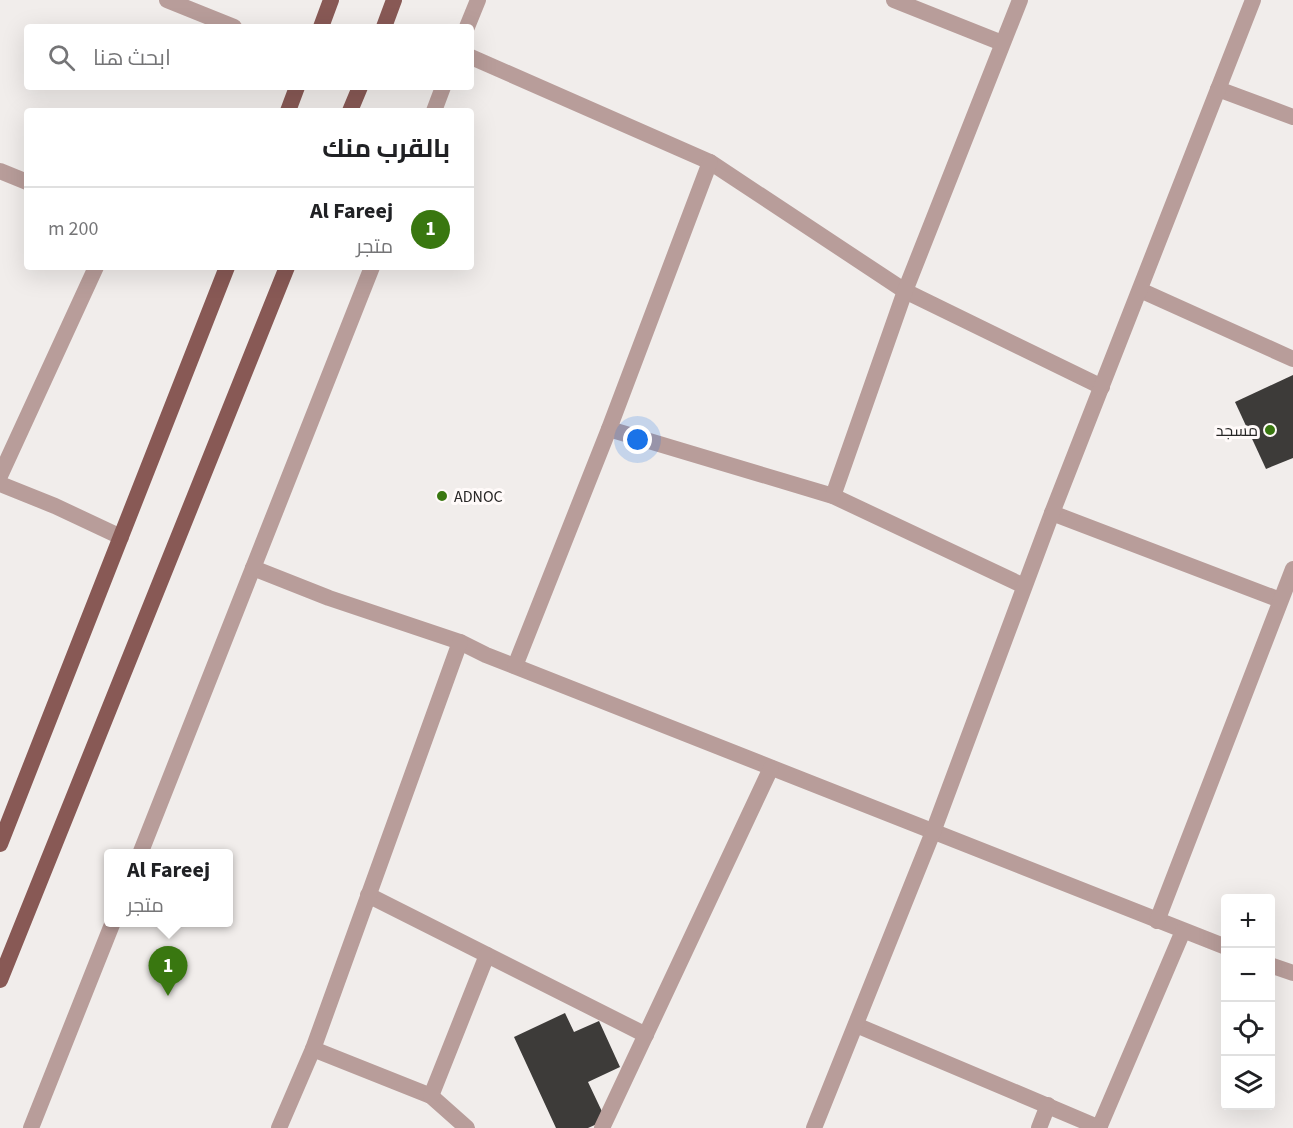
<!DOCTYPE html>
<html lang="ar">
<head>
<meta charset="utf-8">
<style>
	:root { --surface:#fff; --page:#f6f6f6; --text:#202124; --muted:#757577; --line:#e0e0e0; --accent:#397710 }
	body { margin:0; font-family:"Source Sans 3",Cairo,sans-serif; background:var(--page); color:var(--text); direction:rtl }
	.controls { position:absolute; right:18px; bottom:18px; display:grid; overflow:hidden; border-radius:6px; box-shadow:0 6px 24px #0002 }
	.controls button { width:54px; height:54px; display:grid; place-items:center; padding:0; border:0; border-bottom:2px solid var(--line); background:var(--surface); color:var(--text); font:30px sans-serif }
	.you { position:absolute; left:638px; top:440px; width:21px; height:21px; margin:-15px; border:4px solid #fff; border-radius:50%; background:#1a73e8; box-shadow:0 0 0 9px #1a73e833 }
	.badge { display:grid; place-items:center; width:39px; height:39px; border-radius:50%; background:var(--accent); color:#fff; font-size:20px; font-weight:700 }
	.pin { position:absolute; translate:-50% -50px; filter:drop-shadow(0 2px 3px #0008) }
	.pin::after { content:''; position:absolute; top:32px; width:21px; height:18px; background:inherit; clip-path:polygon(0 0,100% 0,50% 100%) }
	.popup { position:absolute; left:104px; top:849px; width:129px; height:78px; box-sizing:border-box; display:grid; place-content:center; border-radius:6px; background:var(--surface); filter:drop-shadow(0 2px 4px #0005); font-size:20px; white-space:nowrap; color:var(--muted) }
	.popup b { font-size:22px; color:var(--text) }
	.popup::after { content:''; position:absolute; left:50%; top:100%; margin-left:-12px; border:12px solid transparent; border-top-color:var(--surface) }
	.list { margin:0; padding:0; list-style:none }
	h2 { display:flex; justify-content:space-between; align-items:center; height:78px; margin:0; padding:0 24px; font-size:26px }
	h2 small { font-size:20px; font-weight:400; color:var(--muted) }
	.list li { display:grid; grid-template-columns:39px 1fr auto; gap:18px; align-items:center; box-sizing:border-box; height:84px; padding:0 24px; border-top:2px solid var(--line) }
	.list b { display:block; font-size:22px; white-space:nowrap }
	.list p { margin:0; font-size:20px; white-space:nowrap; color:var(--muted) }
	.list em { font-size:20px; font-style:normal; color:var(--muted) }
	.icon { flex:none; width:33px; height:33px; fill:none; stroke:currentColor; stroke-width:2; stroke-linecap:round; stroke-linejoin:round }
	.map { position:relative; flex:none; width:1293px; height:1128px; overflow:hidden; direction:ltr }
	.search { position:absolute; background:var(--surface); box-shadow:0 6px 24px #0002; left:24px; top:24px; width:450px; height:66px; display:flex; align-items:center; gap:15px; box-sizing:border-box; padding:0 21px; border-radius:6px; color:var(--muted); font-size:22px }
	.panel { position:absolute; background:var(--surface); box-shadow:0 6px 24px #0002; left:24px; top:108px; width:450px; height:162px; border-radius:6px; direction:rtl }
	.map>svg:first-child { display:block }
	.building { fill:#3d3b39 }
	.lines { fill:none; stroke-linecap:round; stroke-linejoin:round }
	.minor { stroke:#b89d9a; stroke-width:16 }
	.tertiary { stroke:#b89d9a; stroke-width:16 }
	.primary { stroke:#885955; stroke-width:16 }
	.poi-dot { fill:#397710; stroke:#fffaf9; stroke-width:2 }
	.labels { text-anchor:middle; stroke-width:6; stroke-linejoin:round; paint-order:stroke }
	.poi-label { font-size:16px; fill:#272625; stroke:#fffaf9; text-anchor:end }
</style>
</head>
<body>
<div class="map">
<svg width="1293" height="1128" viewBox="0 0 1293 1128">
	<rect width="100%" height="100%" fill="#f1edeb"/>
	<g class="building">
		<path d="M1293,375V458L1266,469L1235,402Z"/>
		<path d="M565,1013L574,1032L599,1021L620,1067L588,1082L606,1120L588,1128H556L514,1037Z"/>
	</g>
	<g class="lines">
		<g class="minor">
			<path d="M167,0L234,27"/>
			<path d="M894,0L1002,43"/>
			<path d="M471,57L710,162L905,291L1102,387"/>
			<path d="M1218,89L1293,117"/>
			<path d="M0,171L27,182"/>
			<path d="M1140,290L1293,359"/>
			<path d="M609,429L833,496L1024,586"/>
			<path d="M0,476L96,267"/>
			<path d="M0,484L55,506L121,537"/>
			<path d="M833,496L905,291L1020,0"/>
			<path d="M1052,513L1280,600"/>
			<path d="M253,568L329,598L460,642L486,655L1226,947"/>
			<path d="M515,666L609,429L710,162"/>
			<path d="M368,895L646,1035"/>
			<path d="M1157,921L1293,569"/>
			<path d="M1270,965L1293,973"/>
			<path d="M856,1025L1100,1128"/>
			<path d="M313,1049L431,1096L467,1128"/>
			<path d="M431,1096L487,955"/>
			<path d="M279,1128L313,1049L460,642"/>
			<path d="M602,1128L771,768"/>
			<path d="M814,1128L933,832L1052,513L1253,0"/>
			<path d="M1039,1128L1048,1105"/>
			<path d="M1099,1128L1183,931"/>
		</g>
		<g class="tertiary">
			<path d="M467,27L478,0"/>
			<path d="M434,111L443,87"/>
			<path d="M140,854L372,267"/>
			<path d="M31,1128L113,922"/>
		</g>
		<g class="primary">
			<path d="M321,27L331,0"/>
			<path d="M384,27L394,0"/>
			<path d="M288,111L297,87"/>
			<path d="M350,111L360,87"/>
			<path d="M0,844L227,267"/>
			<path d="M0,980L287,267"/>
		</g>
	</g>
	<g class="poi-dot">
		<circle cx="1270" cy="430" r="6"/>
		<circle cx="442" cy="496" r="6"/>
	</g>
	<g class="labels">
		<g class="poi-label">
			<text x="1258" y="436">مسجد</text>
			<text x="454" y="502" text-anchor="start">ADNOC</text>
		</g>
	</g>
</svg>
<div class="controls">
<button>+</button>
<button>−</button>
<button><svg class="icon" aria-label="locate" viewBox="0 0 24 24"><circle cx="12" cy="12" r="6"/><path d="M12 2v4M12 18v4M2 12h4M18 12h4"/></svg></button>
<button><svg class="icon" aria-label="layers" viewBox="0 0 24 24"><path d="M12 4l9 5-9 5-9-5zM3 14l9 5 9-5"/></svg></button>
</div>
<div class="you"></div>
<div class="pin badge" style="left:168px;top:996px">1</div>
<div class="popup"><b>Al Fareej</b>متجر</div>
<div class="search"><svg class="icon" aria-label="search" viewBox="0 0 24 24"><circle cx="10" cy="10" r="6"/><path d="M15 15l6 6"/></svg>ابحث هنا</div>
<section class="panel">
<h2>بالقرب منك<small></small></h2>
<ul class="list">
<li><span class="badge">1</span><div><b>Al Fareej</b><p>متجر</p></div><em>200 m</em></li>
</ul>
</section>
</div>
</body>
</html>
